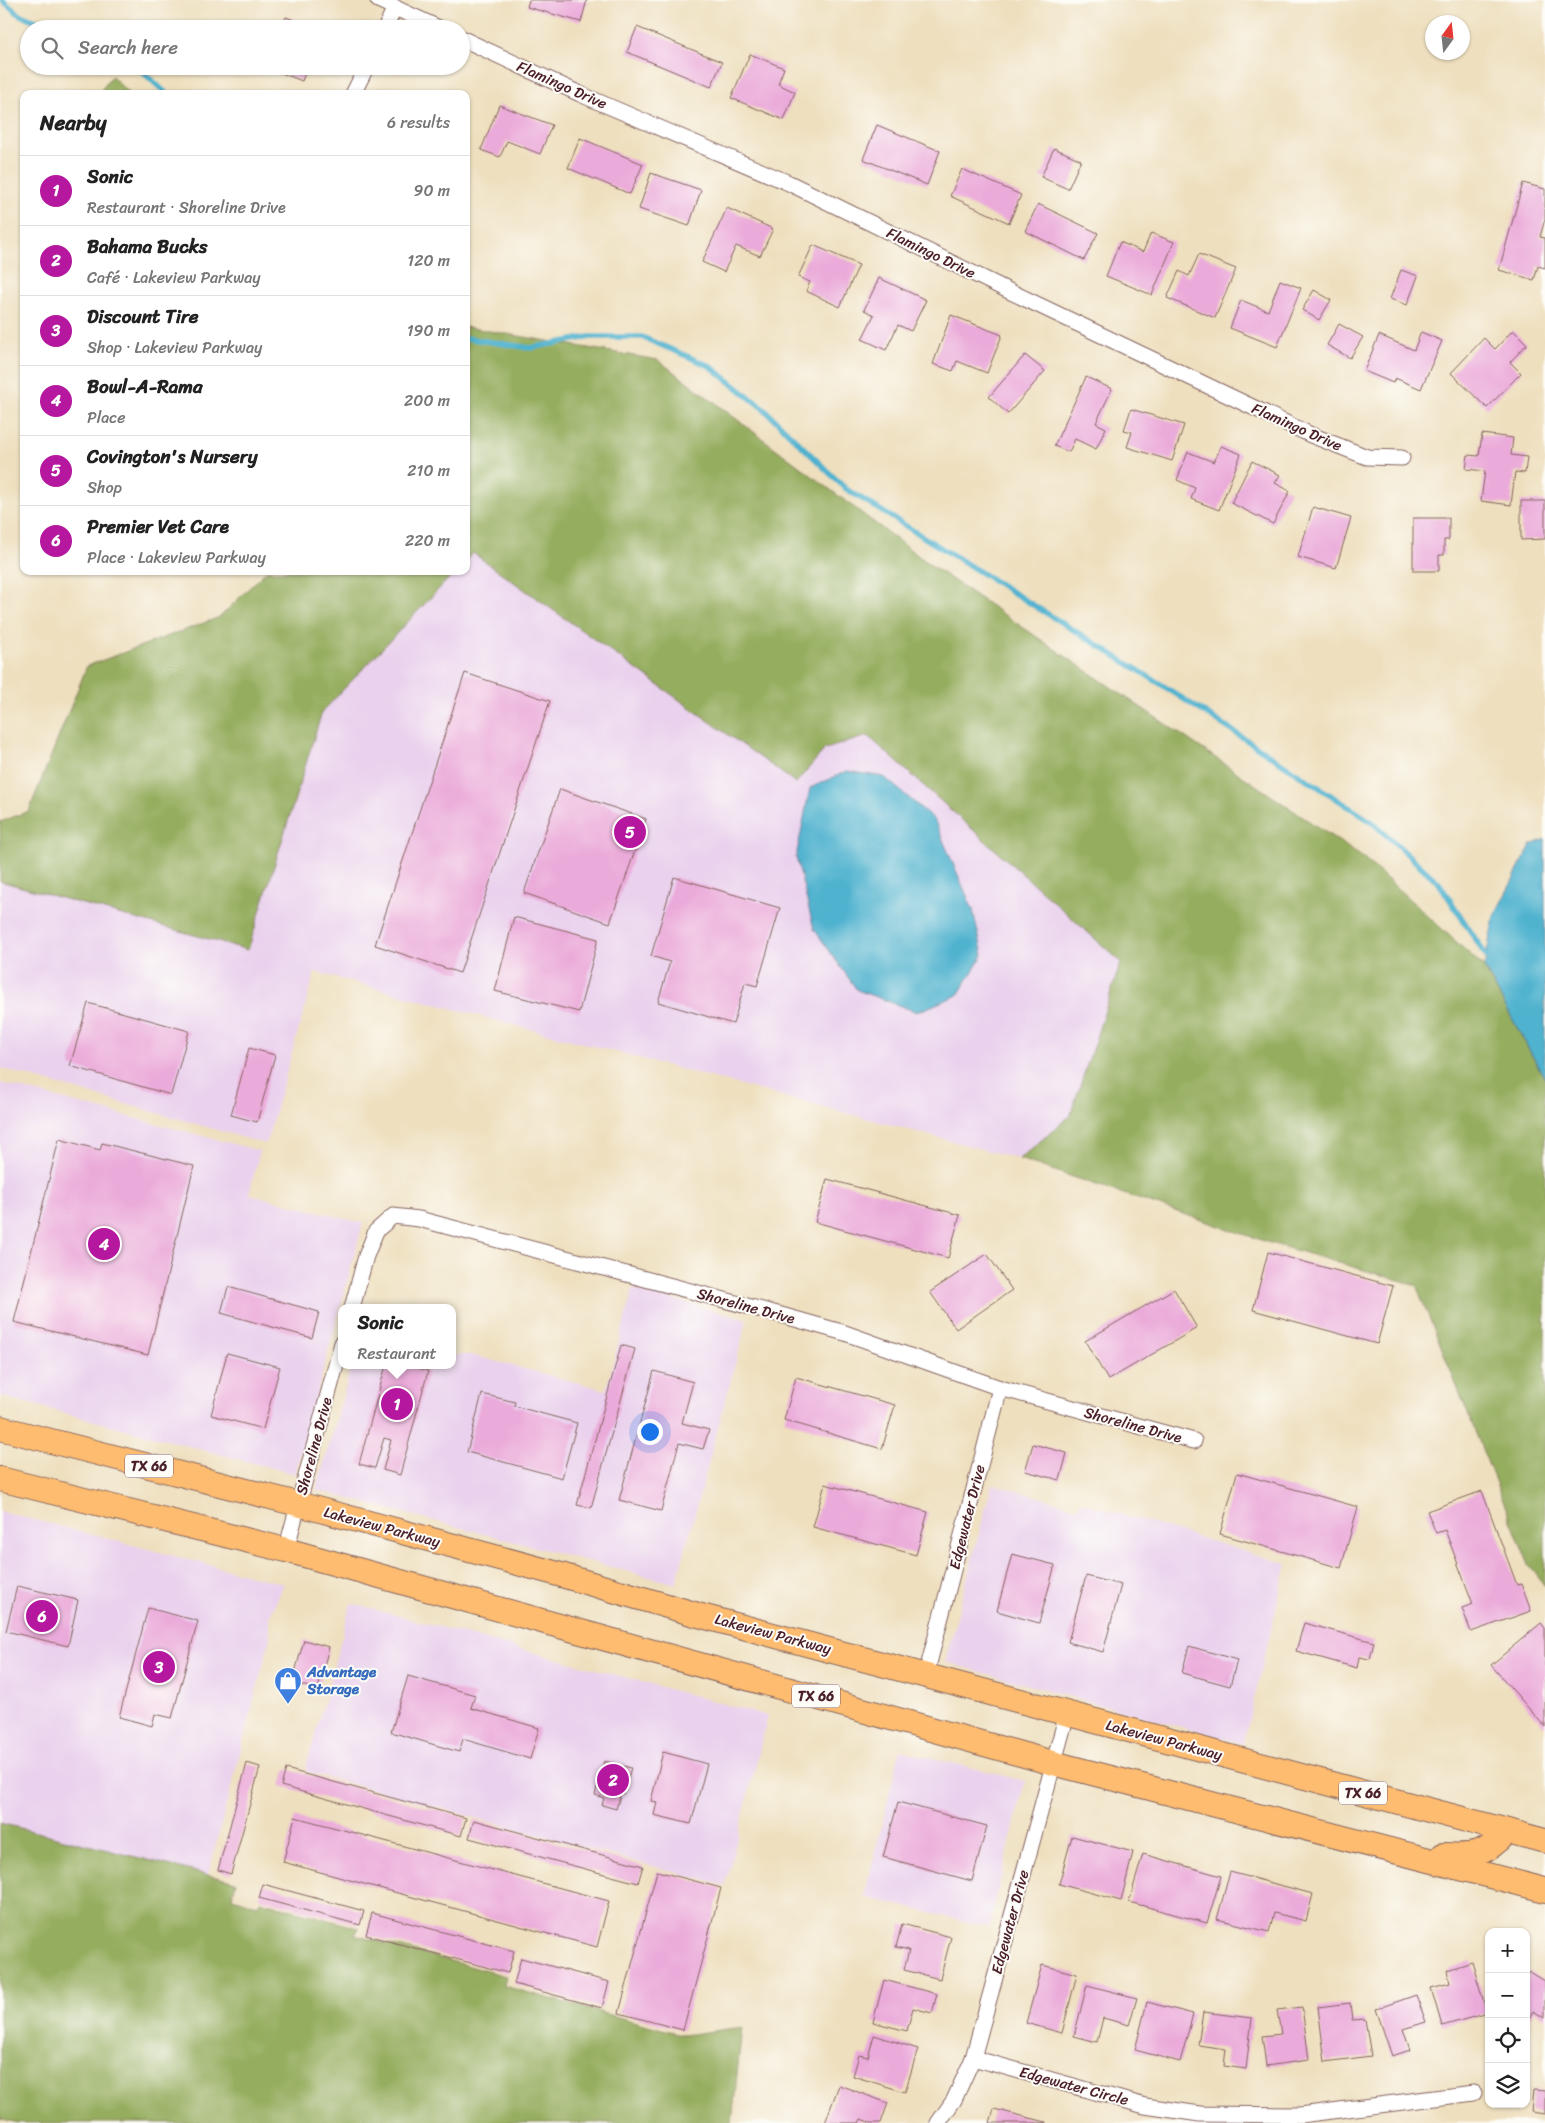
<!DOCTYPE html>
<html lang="en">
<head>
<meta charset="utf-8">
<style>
	:root { --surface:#fff; --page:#f2f2f2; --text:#222; --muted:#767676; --line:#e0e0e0; --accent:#b5179e }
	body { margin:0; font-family:Sriracha,sans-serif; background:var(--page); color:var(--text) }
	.controls { position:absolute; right:15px; bottom:15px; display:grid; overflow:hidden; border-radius:10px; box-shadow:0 1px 4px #0004 }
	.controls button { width:45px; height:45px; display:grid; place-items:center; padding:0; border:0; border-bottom:1px solid var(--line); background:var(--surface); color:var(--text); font:25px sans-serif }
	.compass { position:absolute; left:1425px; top:15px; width:45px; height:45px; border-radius:50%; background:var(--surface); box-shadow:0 1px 4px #0004; rotate:15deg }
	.you { position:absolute; left:649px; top:1431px; width:18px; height:18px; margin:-12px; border:4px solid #fff; border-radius:50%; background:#1a73e8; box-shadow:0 0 0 8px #1a73e833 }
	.badge { display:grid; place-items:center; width:32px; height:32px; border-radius:50%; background:var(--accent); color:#fff; font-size:16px; font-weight:700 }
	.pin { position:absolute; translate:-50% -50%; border:2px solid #fff; box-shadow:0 1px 5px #0006 }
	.popup { position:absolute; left:338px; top:1304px; width:118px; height:65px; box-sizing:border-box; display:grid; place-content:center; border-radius:10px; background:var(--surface); filter:drop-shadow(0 1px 4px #0005); font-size:16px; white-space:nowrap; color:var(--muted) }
	.popup b { font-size:19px; color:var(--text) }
	.popup::after { content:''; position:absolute; left:50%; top:100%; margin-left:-10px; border:10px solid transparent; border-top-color:var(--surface) }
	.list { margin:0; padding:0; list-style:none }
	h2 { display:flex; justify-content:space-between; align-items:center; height:65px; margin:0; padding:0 20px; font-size:21px }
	h2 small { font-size:16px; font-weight:400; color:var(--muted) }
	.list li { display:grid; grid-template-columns:32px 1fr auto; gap:15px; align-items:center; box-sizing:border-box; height:70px; padding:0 20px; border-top:1px solid var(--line) }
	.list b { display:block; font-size:19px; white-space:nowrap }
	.list p { margin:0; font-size:16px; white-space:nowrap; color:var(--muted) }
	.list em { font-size:16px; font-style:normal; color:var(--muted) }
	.icon { flex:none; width:28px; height:28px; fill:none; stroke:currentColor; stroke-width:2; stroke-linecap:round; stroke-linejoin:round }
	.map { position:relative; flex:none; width:1545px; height:2123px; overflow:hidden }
	.search { position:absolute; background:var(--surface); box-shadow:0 1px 4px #0004; left:20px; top:20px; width:450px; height:55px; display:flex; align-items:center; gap:12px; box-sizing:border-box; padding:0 18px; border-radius:28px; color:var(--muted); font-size:19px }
	.panel { position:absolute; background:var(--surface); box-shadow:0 1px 4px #0004; left:20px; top:90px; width:450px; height:485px; border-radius:10px }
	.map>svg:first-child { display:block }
	.built { fill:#ead1ed }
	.forest { fill:#95ad5f; stroke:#706645 }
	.water { fill:#50b2cf; stroke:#4d687d }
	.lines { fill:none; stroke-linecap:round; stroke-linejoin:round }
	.stream { stroke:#50b2cf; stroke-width:5.5 }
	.building { fill:#ebabda }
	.street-casing { stroke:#83625e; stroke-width:17 }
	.primary-casing { stroke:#83625e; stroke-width:26 }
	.street { stroke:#fff; stroke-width:15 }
	.primary { stroke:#fdbc6f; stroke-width:24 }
	.labels { text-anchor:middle; stroke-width:4; stroke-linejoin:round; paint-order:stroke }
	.shield { fill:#fdfcf7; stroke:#806168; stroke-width:1 }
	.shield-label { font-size:14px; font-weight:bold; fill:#4a1f2b }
	.street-label { font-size:15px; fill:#4a1f2b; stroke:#fdfcf7 }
	.shop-label { font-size:15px; font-weight:bold; fill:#366cbe; stroke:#fdfcf7; text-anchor:start }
</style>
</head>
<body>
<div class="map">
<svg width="1545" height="2123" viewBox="0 0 1545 2123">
	<rect width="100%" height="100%" fill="#fdfcf7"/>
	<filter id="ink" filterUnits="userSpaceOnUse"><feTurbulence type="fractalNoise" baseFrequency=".02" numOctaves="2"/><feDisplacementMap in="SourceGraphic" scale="10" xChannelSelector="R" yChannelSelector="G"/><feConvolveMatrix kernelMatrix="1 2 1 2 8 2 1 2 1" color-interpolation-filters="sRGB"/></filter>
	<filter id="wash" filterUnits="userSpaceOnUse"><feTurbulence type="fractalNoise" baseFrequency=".0096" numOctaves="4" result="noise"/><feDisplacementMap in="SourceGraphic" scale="20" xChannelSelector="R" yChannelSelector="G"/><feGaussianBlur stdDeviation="1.12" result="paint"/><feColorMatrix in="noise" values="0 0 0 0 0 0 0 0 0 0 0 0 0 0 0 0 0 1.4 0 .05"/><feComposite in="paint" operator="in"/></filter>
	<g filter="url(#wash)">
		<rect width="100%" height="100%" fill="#eedfbe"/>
		<g class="built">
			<path d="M473,553L796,783L825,749L868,736L1121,962L1070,1117L1019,1159L315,972L266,1144L0,1068V881L248,950L322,712L456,571H466V560Z"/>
			<path d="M0,1083L260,1151L249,1194L363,1223L295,1474L0,1396Z"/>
			<path d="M633,1288L747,1320L676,1584L316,1490L352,1365H452V1355H471L606,1390Z"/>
			<path d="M992,1484L1079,1508L1080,1502L1287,1564L1243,1744L945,1662Z"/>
			<path d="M0,1511L284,1584L269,1618L270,1639L208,1875L0,1823Z"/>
			<path d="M351,1603L768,1716L725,1886L305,1771Z"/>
			<path d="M900,1750L1025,1781L989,1927L864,1897Z"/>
		</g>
		<g class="forest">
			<path d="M112,76L129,94H98Z"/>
			<path d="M466,327L658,360L932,566L1365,859L1484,967L1545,1079V1586L1529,1565L1416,1285L1267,1242L1019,1159L1070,1116L1121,962L868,736L825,749L796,783L473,553L466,560Z"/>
			<path d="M266,571H456L322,712L248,950L0,881V822L29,811L87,666L220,617Z"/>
			<path d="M0,1823L236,1882L232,1898L258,1905L260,1901L359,1928L355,1935L506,1976L504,1986L684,2035L742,2027L732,2123H17L0,2118Z"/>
		</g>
		<g class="water">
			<path d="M847,771L884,777L934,819L973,910L983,955L958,995L917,1012L857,990L814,929L796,857L810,788Z"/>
			<path d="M1545,839V1079L1484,967L1494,916L1531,845Z"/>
		</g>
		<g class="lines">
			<g class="stream">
				<path d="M2,0L20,15L58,29"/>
				<path d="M136,66L167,94"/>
				<path d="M466,338L530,348L589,337H642L710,366L764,409L846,489L1159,683L1372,822L1439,883L1489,960"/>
			</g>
		</g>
		<g id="blocks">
			<g class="building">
				<path d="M529,0H587L581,22L527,7Z"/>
				<path d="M286,17L317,29H281Z"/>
				<path d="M637,27L722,62L711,87L627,52Z"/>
				<path d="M750,54L784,68L778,84L795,92L784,120L731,98Z"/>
				<path d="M264,66H308L302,81Z"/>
				<path d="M499,105L552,125L540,154L507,141L500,157L481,150Z"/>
				<path d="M877,125L940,151L927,185L863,159Z"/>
				<path d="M580,138L643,164L630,194L568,168Z"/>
				<path d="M1054,148L1081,160L1068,189L1041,177Z"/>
				<path d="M962,169L1021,195L1009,223L950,196Z"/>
				<path d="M651,173L701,190L689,226L639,209Z"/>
				<path d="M1523,183L1545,189V219L1540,237L1545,238V268L1538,266L1534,280L1499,270Z"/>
				<path d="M1038,204L1098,233L1084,260L1025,231Z"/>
				<path d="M727,208L773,229L760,256L736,246L724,272L702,262Z"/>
				<path d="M1151,233L1174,242L1152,295L1106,276L1120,242L1143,252Z"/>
				<path d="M813,245L859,265L840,307L806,291L810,282L798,277Z"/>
				<path d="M1199,254L1236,269L1215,318L1167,298L1179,271L1189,276Z"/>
				<path d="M1401,270L1418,276L1407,305L1390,299Z"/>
				<path d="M879,278L926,300L911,331L898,325L886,350L862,339L874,315L864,310Z"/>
				<path d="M1280,280L1301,288L1277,347L1230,328L1241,300L1268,311Z"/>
				<path d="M1314,290L1331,300L1319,320L1302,310Z"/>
				<path d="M951,315L1002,335L987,373L957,361L953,371L933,364Z"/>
				<path d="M1339,324L1363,337L1350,358L1327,345Z"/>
				<path d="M1513,330L1527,344L1510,362L1521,373L1487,408L1451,373L1484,338L1495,349Z"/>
				<path d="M1421,332L1442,341L1421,389L1395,378L1393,383L1364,371L1379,335L1414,350Z"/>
				<path d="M1025,355L1045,371L1008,414L989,397Z"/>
				<path d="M1086,377L1112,389L1096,423L1106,428L1096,449L1075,439L1069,452L1054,446Z"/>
				<path d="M1131,409L1184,425L1172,461L1127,447L1132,432L1124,430Z"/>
				<path d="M1482,434L1513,438L1511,455L1527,457L1525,473L1515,472L1511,505L1481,501L1485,471L1466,469L1468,455L1479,456Z"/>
				<path d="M1221,446L1241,454L1219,510L1191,499L1195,488L1177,480L1188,452L1214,462Z"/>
				<path d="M1252,461L1280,475L1275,483L1290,491L1273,524L1231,503Z"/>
				<path d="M1521,501H1545V539L1521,540Z"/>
				<path d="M1313,507L1351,518L1336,568L1298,557Z"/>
				<path d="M1413,518H1449V540H1444V555H1439V571H1413Z"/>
				<path d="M465,673L550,701L460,973L375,945Z"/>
				<path d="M560,789L646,819L610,923L524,893Z"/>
				<path d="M674,877L780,908L757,986L745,983L733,1024L658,1002L670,962L651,956Z"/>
				<path d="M514,917L598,939L579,1012L495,991Z"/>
				<path d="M88,1003L189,1031L171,1095L70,1066Z"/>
				<path d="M249,1048L275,1055L257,1122L231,1115Z"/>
				<path d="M59,1139L100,1150L102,1143L194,1166L148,1355L14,1322Z"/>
				<path d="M827,1179L960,1215L948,1258L815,1222Z"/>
				<path d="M1268,1252L1393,1286L1377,1344L1253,1310Z"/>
				<path d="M987,1254L1012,1290L956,1329L930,1292Z"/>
				<path d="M228,1287L319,1312L312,1338L221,1313Z"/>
				<path d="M1174,1289L1197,1328L1108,1380L1085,1341Z"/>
				<path d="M621,1345L635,1349L591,1508L577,1505Z"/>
				<path d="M227,1353L280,1367L263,1429L211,1415Z"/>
				<path d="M386,1365H408L428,1371L400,1475L383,1470L391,1440L384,1438L375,1468L359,1464Z"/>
				<path d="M654,1371L693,1382L682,1423L709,1430L703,1449L679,1443L661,1511L619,1500Z"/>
				<path d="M796,1377L895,1405L882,1449L784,1420Z"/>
				<path d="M482,1394L515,1402L514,1406L577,1423L562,1478L467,1452Z"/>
				<path d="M1033,1444L1067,1453L1060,1480L1025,1471Z"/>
				<path d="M1237,1473L1358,1507L1341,1568L1220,1534Z"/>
				<path d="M825,1484L928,1512L916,1555L813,1527Z"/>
				<path d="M1482,1491L1517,1585L1521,1584L1531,1611L1471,1632L1462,1608L1473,1604L1445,1530L1436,1533L1427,1511Z"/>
				<path d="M1012,1554L1055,1565L1039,1623L997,1611Z"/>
				<path d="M1086,1576L1121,1585L1103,1652L1068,1642Z"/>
				<path d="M17,1586L78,1600L68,1646L6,1631Z"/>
				<path d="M148,1608L198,1621L172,1718L155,1714L152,1726L119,1717Z"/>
				<path d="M1304,1623L1374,1642L1370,1659L1359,1657L1357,1668L1296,1651Z"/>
				<path d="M1541,1623L1545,1628V1727L1491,1665Z"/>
				<path d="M304,1640L329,1647L318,1689L292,1683Z"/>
				<path d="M1189,1646L1237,1660L1230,1686L1182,1673Z"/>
				<path d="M408,1676L475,1695L471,1708L539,1728L530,1759L463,1739L459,1752L391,1732Z"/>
				<path d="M663,1752L707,1764L691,1824L654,1815L657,1802L651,1801Z"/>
				<path d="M604,1761L631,1768L623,1794L621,1793L616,1809L602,1805L604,1798L595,1795Z"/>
				<path d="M247,1763L260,1767L231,1874L218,1870Z"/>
				<path d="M286,1769L466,1818L461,1836L281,1786Z"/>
				<path d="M898,1802L987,1826L972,1881L883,1857Z"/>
				<path d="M295,1817L609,1901L597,1947L283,1862Z"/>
				<path d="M474,1820L643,1866L638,1883L469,1838Z"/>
				<path d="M1072,1836L1133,1852L1121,1901L1059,1884Z"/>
				<path d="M1143,1854L1221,1876L1207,1923L1129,1902Z"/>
				<path d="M657,1871L721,1888L683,2030L619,2013Z"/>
				<path d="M1230,1872L1313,1894L1306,1921L1274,1913L1269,1932L1217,1919Z"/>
				<path d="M263,1884L364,1911L360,1925L259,1898Z"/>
				<path d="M372,1913L514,1951L508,1973L366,1935Z"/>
				<path d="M902,1924L951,1937L940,1979L904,1970L909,1950L896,1947Z"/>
				<path d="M521,1958L609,1982L602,2008L514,1984Z"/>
				<path d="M1472,1962L1487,2013L1442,2026L1431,1988L1450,1983L1447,1970Z"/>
				<path d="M1042,1965L1077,1974L1062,2033L1026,2023Z"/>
				<path d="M1530,1972L1545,1981V2018L1533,2011L1526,2023V1978Z"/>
				<path d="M884,1980L937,1994L932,2013L913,2008L907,2031L873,2022Z"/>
				<path d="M1087,1985L1137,1998L1129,2025L1103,2018L1097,2042L1074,2036Z"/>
				<path d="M1416,1995L1426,2022L1403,2029L1410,2050L1392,2056L1376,2009Z"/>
				<path d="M1147,2002L1193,2014L1180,2062L1135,2050Z"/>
				<path d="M1350,2003L1352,2020L1365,2019L1371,2056L1325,2062L1318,2007Z"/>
				<path d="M1302,2007L1309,2060L1266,2066L1262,2036L1281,2034L1277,2010Z"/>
				<path d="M1203,2012L1252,2018L1246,2069L1224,2066L1226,2049L1198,2045Z"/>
				<path d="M874,2035L918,2049L905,2092L853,2076L859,2055L868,2057Z"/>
				<path d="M839,2085L888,2103L881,2123H871L861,2119L859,2123H825Z"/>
				<path d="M1533,2090L1545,2091V2113L1531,2111Z"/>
				<path d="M994,2109L1046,2122V2123H990Z"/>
			</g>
		</g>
	</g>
	<g filter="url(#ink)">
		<use href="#blocks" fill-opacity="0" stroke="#83625e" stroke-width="1"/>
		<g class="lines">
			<defs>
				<g id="street">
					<path d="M378,0L441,29"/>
					<path d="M385,29L395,7"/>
					<path d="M461,38L580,94L789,183L1009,291L1311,435L1367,457L1402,458"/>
					<path d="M353,94L367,66"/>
					<path d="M352,1308L366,1256L376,1231L393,1216L419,1219L781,1315L845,1333L1000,1388L1194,1441"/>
					<path d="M286,1550L342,1343"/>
					<path d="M926,1675L1000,1388"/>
					<path d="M973,2058L1145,2106L1200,2114L1300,2115L1474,2093"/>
					<path d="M938,2123L954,2100L973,2058L1067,1714"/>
				</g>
				<g id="primary">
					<path d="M0,1428L298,1504L551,1572L698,1615L1545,1841"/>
					<path d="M0,1479L286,1550L1053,1763L1545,1890"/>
					<path d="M1443,1855C1473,1857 1486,1855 1507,1832"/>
				</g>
			</defs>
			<use href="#street" class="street-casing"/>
			<use href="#primary" class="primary-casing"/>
			<use href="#street" class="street"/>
			<use href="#primary" class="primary"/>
		</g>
	</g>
	<defs>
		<symbol id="shop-pin" viewBox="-11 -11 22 30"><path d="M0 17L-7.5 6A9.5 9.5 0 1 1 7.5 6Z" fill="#3f7fe0" stroke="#fdfcf7"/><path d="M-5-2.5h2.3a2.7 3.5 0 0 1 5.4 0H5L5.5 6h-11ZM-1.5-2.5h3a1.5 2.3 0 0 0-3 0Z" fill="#fff"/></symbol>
	</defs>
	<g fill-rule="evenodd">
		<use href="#shop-pin" x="272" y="1665" width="32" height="43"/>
	</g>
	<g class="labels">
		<g class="shield">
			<rect x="125" y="1454.5" width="48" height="23" rx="4"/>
			<rect x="792" y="1684.5" width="48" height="23" rx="4"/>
			<rect x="1339" y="1781.5" width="48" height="23" rx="4"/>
		</g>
		<g class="shield-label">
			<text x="149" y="1471">TX 66</text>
			<text x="816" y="1701">TX 66</text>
			<text x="1363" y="1798">TX 66</text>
		</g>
		<g class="street-label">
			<text transform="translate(562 85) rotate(24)" y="5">Flamingo Drive</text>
			<text transform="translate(931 253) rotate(26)" y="5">Flamingo Drive</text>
			<text transform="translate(1297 427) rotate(24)" y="5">Flamingo Drive</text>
			<text transform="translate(746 1306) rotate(15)" y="5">Shoreline Drive</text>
			<text transform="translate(1133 1425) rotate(15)" y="5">Shoreline Drive</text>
			<text transform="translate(314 1446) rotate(-75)" y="5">Shoreline Drive</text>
			<text transform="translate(967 1517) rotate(-76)" y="5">Edgewater Drive</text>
			<text transform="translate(382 1527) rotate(15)" y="5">Lakeview Parkway</text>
			<text transform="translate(773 1634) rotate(15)" y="5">Lakeview Parkway</text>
			<text transform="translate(1164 1740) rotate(15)" y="5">Lakeview Parkway</text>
			<text transform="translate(1010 1922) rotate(-75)" y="5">Edgewater Drive</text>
			<text transform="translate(1074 2086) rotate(15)" y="5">Edgewater Circle</text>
		</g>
		<g class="shop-label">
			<text x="307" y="1677">Advantage<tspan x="307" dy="17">Storage</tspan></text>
		</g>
	</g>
</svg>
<div class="controls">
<button>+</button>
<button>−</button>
<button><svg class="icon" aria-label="locate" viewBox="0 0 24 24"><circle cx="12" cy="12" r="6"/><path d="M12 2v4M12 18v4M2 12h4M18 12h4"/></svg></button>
<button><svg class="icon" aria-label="layers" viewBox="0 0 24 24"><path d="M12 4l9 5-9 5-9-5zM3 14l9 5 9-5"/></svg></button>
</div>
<svg class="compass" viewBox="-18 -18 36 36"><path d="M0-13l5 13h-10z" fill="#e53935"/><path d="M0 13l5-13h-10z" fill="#767676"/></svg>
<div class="you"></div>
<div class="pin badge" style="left:397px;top:1404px">1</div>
<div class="popup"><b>Sonic</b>Restaurant</div>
<div class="pin badge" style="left:613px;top:1780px">2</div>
<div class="pin badge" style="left:159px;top:1667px">3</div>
<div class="pin badge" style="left:104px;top:1244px">4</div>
<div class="pin badge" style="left:630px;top:832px">5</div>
<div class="pin badge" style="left:42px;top:1616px">6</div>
<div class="search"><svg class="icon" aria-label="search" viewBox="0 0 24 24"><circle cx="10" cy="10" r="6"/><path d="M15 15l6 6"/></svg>Search here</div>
<section class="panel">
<h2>Nearby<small>6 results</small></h2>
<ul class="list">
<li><span class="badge">1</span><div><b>Sonic</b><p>Restaurant · Shoreline Drive</p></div><em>90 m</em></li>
<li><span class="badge">2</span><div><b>Bahama Bucks</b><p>Café · Lakeview Parkway</p></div><em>120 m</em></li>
<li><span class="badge">3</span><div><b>Discount Tire</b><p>Shop · Lakeview Parkway</p></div><em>190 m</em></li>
<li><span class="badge">4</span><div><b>Bowl-A-Rama</b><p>Place</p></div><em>200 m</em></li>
<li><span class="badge">5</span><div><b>Covington's Nursery</b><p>Shop</p></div><em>210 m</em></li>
<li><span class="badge">6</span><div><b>Premier Vet Care</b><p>Place · Lakeview Parkway</p></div><em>220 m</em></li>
</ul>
</section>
</div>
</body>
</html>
